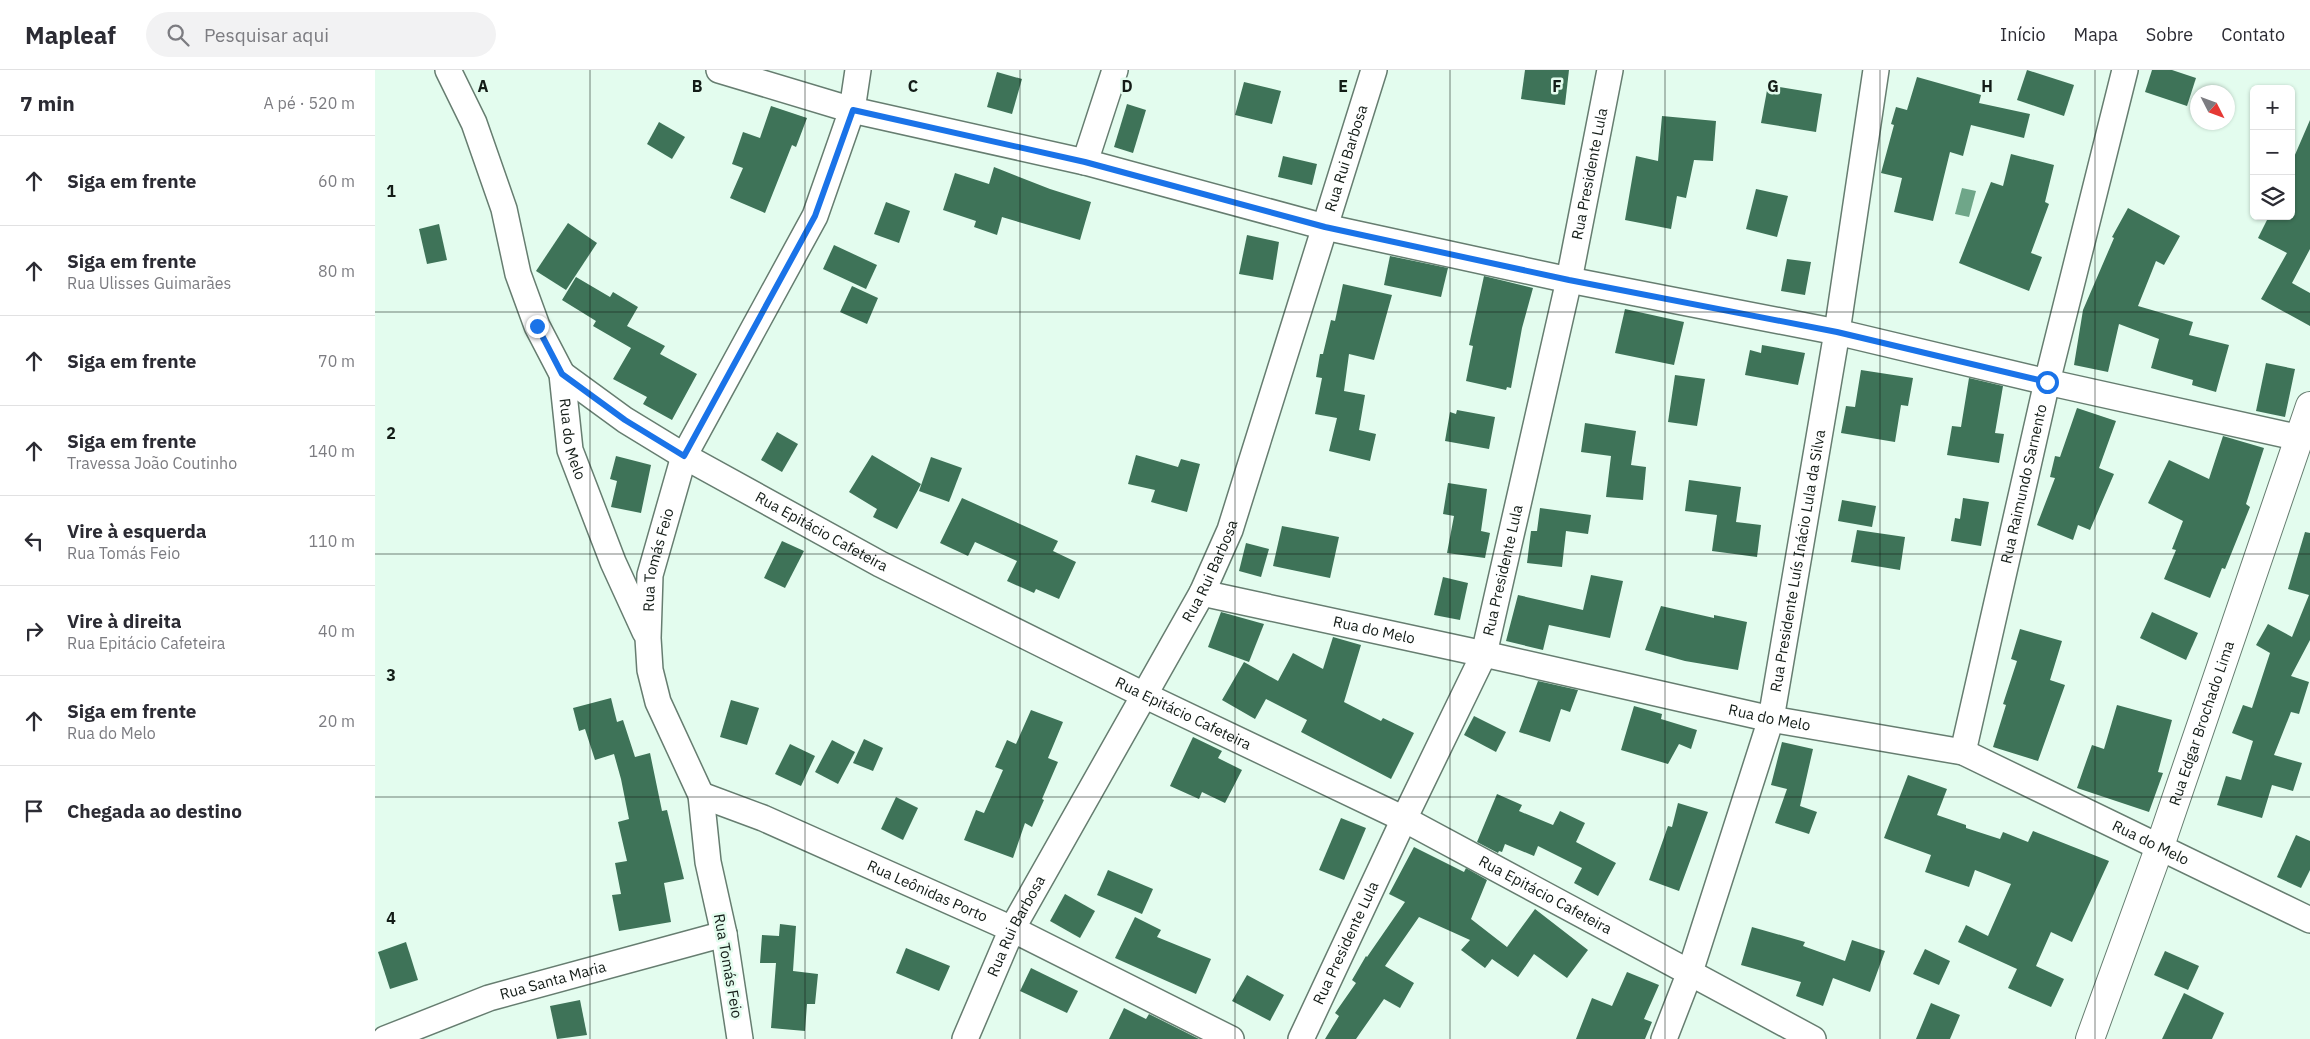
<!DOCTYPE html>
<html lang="pt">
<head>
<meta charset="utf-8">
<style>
	:root { --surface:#fff; --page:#f2f2f3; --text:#2b2b33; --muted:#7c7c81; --line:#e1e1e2 }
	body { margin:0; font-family:"IBM Plex Sans",sans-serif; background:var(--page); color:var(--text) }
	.controls { position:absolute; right:15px; top:15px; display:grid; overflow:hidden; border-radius:8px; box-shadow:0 1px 4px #0004 }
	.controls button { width:45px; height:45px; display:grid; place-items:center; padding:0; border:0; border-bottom:1px solid var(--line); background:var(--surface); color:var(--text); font:25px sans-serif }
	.compass { position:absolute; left:1815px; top:15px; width:45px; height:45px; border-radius:50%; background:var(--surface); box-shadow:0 1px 4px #0004; rotate:132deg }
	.stop { position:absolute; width:15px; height:15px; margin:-11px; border:4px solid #1a73e8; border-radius:50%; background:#fff }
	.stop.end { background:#1a73e8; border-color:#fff; box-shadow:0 1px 5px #0008 }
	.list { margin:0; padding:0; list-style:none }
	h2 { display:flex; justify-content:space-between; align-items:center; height:65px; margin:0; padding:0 20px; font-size:21px }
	h2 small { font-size:16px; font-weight:400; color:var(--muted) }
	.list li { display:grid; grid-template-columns:32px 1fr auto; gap:15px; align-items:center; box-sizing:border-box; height:90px; padding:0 20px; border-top:1px solid var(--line) }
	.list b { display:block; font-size:19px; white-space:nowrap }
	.list p { margin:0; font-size:16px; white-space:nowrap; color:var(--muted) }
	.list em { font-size:16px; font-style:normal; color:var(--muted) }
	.icon { flex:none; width:28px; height:28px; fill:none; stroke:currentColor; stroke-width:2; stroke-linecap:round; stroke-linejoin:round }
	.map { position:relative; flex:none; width:1935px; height:969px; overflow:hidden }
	header { display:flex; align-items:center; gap:30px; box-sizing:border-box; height:70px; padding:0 25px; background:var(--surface); border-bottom:1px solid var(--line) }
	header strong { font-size:24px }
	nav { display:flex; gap:28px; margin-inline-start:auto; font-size:18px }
	.search { width:350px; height:45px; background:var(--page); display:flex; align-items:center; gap:12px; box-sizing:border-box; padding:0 18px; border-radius:28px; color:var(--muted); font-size:19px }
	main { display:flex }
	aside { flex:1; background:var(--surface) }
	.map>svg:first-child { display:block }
	.water { fill:#6fa689 }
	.building { fill:#3e7358 }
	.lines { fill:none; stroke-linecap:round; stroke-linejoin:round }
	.minor-casing { stroke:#667d70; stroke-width:28 }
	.major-casing { stroke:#667d70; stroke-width:30 }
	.minor { stroke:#fff; stroke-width:25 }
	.major { stroke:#fff; stroke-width:28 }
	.route { stroke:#1a73e8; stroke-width:6 }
	.grid { fill:none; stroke:#131c17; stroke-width:1; stroke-opacity:0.55 }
	.labels { text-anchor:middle; stroke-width:5; stroke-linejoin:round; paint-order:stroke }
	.street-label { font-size:15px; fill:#131c17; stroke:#e3fcee }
	.grid-label { font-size:16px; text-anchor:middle; font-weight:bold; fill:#131c17; stroke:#e3fcee; stroke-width:5; stroke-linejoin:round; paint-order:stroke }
</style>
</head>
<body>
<header>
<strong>Mapleaf</strong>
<div class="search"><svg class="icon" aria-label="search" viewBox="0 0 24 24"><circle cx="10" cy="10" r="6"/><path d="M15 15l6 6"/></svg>Pesquisar aqui</div>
<nav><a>Início</a><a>Mapa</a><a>Sobre</a><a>Contato</a></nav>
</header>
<main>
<aside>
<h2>7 min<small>A pé · 520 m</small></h2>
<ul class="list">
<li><svg class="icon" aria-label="ahead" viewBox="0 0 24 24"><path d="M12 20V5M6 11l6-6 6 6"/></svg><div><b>Siga em frente</b></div><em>60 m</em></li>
<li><svg class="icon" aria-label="ahead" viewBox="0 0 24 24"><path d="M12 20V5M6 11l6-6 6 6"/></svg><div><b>Siga em frente</b><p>Rua Ulisses Guimarães</p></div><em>80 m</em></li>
<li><svg class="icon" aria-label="ahead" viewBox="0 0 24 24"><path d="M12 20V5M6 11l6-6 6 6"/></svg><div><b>Siga em frente</b></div><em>70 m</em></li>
<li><svg class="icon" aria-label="ahead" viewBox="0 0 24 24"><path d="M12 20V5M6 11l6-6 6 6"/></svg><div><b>Siga em frente</b><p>Travessa João Coutinho</p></div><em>140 m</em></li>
<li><svg class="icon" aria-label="left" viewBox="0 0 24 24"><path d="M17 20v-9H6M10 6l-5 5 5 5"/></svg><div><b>Vire à esquerda</b><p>Rua Tomás Feio</p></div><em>110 m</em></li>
<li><svg class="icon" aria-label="right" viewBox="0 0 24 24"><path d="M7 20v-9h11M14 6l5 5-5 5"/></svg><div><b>Vire à direita</b><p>Rua Epitácio Cafeteira</p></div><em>40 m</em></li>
<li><svg class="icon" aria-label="ahead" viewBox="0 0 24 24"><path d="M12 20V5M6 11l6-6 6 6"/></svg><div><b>Siga em frente</b><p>Rua do Melo</p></div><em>20 m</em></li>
<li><svg class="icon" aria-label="arrive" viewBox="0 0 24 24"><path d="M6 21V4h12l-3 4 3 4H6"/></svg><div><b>Chegada ao destino</b></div></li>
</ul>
</aside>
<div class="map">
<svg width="1935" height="969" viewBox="0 0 1935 969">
	<rect width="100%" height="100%" fill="#e3fcee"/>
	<path class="water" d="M1587,118L1601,121L1594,147L1580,144Z"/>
	<g class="building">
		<path d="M1150,0H1194L1190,35L1146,29Z"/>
		<path d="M1652,0L1699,15L1689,46L1642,30Z"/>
		<path d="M1777,0H1797L1821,8L1812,36L1770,22Z"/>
		<path d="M622,2L647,9L637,44L612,37Z"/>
		<path d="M1542,7L1606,25L1604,33L1655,44L1649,68L1596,55L1588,86L1575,82L1558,151L1519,142L1527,108L1506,103L1519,55L1516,54L1521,37L1532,40Z"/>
		<path d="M869,12L906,21L897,54L860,45Z"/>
		<path d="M1393,15L1447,24L1441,62L1386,53Z"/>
		<path d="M752,34L771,40L758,83L739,77Z"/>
		<path d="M396,36L432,48L421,77L417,75L390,143L355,128L368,98L357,94L368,62L385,68Z"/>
		<path d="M1287,46L1341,51L1338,91L1319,90L1311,128L1302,126L1296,159L1250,150L1261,86L1283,91Z"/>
		<path d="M1935,50V179L1917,213L1935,223V256L1886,229L1912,183L1883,168L1894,146H1916V94Z"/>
		<path d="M284,52L310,67L297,89L272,74Z"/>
		<path d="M1636,84L1679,95L1670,132L1674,134L1656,183L1667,187L1654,221L1584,193L1616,112L1628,116Z"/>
		<path d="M908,86L942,94L937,115L903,107Z"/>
		<path d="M619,97L675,119L716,132L705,170L627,147L622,165L599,157L601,151L568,140L580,103L614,114Z"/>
		<path d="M1381,119L1413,126L1402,167L1371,159Z"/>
		<path d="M511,132L535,141L524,173L499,164Z"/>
		<path d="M1753,138L1805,166L1789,195L1781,191L1763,236L1818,252L1814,265L1854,275L1841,322L1817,315L1818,310L1776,298L1784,269L1744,254L1733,302L1699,295L1708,240L1739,168L1737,167Z"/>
		<path d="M193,153L222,173L191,220L161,201Z"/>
		<path d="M64,154L72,190L52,194L44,159Z"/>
		<path d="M872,165L904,172L898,210L864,204Z"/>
		<path d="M459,175L502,195L491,219L448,199Z"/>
		<path d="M1015,186L1073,198L1066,227L1009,215Z"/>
		<path d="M1412,189L1436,192L1430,225L1406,221Z"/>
		<path d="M1109,206L1158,218L1147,258L1136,318L1132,317L1131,320L1091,311L1098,276L1094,275Z"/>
		<path d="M201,207L235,227L238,222L263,237L252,256L290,276L285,284L322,304L297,350L268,334L272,327L238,309L256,278L218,256L221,251L187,230Z"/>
		<path d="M968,214L1017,225L999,290L974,284L969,321L990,325L984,360L1001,364L995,391L954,381L962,348L940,344L947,308L941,307L945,284H948L956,250L960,251Z"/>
		<path d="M477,216L503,228L492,254L465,242Z"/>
		<path d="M1250,239L1309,252L1299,295L1240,283Z"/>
		<path d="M1387,275L1430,283L1423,315L1370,305L1375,280L1386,283Z"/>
		<path d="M1891,293L1920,299L1910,347L1881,341Z"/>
		<path d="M1486,300L1538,308L1533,336L1526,335L1520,372L1466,363L1471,336L1480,337Z"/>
		<path d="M1300,305L1330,309L1322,356L1293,352Z"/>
		<path d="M1594,308L1628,316L1620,363L1629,364L1624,393L1572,385L1577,356L1586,357Z"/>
		<path d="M1702,338L1741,351L1724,398L1739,404L1715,460L1703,455L1698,470L1662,455L1680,408L1675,407L1680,386L1685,387Z"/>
		<path d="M1082,340L1120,347L1114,379L1070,371L1075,342L1081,344Z"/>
		<path d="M1210,353L1261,361L1256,395L1271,397L1268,430L1231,427L1236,386L1206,382Z"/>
		<path d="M402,362L423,374L407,402L386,390Z"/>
		<path d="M1848,366L1889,378L1871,434L1875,437L1850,499L1847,498L1835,528L1789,509L1801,480L1797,479L1808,451L1773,433L1794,390L1834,409Z"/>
		<path d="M497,385L546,414L522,459L498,447L502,439L474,422Z"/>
		<path d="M761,385L803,397L806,389L825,394L812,442L776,432L780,420L753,414Z"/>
		<path d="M241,386L276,395L266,443L236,437L242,411L235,409Z"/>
		<path d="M556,387L587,398L574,432L544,421Z"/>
		<path d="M1314,410L1366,417L1361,452L1386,455L1382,487L1337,481L1342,445L1310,441Z"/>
		<path d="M1073,413L1112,419L1106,461L1115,463L1110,488L1072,483L1079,446L1068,444Z"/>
		<path d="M587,428L683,471L678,481L701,492L684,529L661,519L659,523L632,511L642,491L600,472L593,486L565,473Z"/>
		<path d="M1588,428L1614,432L1606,476L1576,471L1580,448L1585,449Z"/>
		<path d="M1467,430L1501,436L1497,457L1463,451Z"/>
		<path d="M1165,438L1216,445L1213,464L1191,461L1187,497L1152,493L1156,461H1162Z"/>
		<path d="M907,456L964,467L955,508L898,496Z"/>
		<path d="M1482,460L1530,467L1525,500L1476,492Z"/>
		<path d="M1930,462L1935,463V570L1916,606L1934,612L1924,644L1916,642L1899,685L1927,693L1918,721L1897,715L1887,748L1842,735L1851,706L1866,710L1878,671L1857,663L1868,635L1877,638L1895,583L1881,575L1893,554L1917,567L1934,525L1913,519Z"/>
		<path d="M407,471L429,481L410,518L389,508Z"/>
		<path d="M871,473L894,479L886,507L864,501Z"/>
		<path d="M1216,505L1248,511L1235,568L1174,555L1168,580L1131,571L1143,525L1208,540Z"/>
		<path d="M1068,507L1093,513L1085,550L1059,545Z"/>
		<path d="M1286,536L1339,548V545L1372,552L1363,600L1310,591L1270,580Z"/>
		<path d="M846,542L889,554L874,592L833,577Z"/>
		<path d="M1777,542L1823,563L1811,590L1765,568Z"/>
		<path d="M1645,559L1687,571L1675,610L1690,615L1663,691L1618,677L1631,635L1628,634L1642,591L1636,589Z"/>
		<path d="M958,567L986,575L969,632L1006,651L1008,648L1039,663L1016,709L926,662L932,650L891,629L880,649L847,630L869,592L903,611L918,583L948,599Z"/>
		<path d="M1163,611L1203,620L1195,642L1186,639L1175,672L1144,662Z"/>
		<path d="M236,628L242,652L248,650L260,687L275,683L287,741L292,740L309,809L289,813L296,852L244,861L237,825L246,824L240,793L252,791L243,752L254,749L246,709L239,684L220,690L210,659L204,661L198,638Z"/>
		<path d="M356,630L384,638L372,675L345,667Z"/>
		<path d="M1742,635L1797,650L1783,702L1788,703L1774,742L1702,718L1717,675L1729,679Z"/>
		<path d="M1259,636L1287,644L1286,649L1322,660L1316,679L1304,674L1293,694L1246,680Z"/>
		<path d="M656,640L688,652L673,688L683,692L667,729L669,730L657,757L650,753L638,788L589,770L601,740L609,743L628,700L620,697L632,670L641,674Z"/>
		<path d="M1099,646L1131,662L1121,682L1089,665Z"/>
		<path d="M818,667L847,681L843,688L867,700L850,733L827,722L824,729L795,716Z"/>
		<path d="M489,669L508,678L498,701L478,693Z"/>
		<path d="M457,670L480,682L463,714L440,702Z"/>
		<path d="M1407,672L1438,679L1425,736L1442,742L1434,764L1400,753L1412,719L1396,715Z"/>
		<path d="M415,674L440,686L426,716L400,704Z"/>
		<path d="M1533,705L1572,719L1562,745L1591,755V758L1625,769L1628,762L1653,772L1658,761L1734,791L1697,872L1676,862L1661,896L1689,909L1676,937L1633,918L1642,899L1583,872L1591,855L1613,866L1636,814L1600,800L1594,817L1550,802L1556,785L1509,768Z"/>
		<path d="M1122,724L1147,735L1144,741L1178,755L1185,741L1210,753L1201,772L1241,793L1223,826L1199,813L1207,798L1163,776L1159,786L1130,774L1127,782L1124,781L1123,783L1102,772Z"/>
		<path d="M521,727L543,738L528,770L506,759Z"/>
		<path d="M1303,733L1333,742L1304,821L1274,810L1293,756L1297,757Z"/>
		<path d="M966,748L991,758L969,810L944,800Z"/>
		<path d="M1921,765L1935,771V800L1926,818L1902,807Z"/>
		<path d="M1039,777L1089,802L1091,798L1112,810L1096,849L1132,877L1160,839L1213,880L1192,908L1159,884L1143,907L1117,889L1110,898L1086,880L1095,870L1044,847L1010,896L1039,913L1025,938L1009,929L981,969H950L964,946L960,943L981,913L977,910L991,886L992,887L1030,832L1014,824Z"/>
		<path d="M733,800L778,819L767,844L722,825Z"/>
		<path d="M690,824L720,841L705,868L675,851Z"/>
		<path d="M760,847L786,860L782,867L836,889L821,924L740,888Z"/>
		<path d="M405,854L421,856L418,901L443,904L440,934H432L430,961L396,958L401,893H385L387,865L404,866Z"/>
		<path d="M1377,857L1430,872L1428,876L1470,891L1477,870L1510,881L1495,922L1458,908L1448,936L1421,926L1426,912L1366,895Z"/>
		<path d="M31,872L43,910L15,919L3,882Z"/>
		<path d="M531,878L575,896L564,921L521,903Z"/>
		<path d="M1550,879L1575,891L1564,915L1538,904Z"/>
		<path d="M1790,881L1824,896L1813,920L1779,905Z"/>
		<path d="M656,898L703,921L692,943L645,921Z"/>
		<path d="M1252,902L1284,915L1269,949L1277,952L1270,969H1201L1217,928L1237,936Z"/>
		<path d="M872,905L909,925L895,951L857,931Z"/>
		<path d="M1809,923L1849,943L1837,969H1787Z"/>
		<path d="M205,930L212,965L182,969L175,936Z"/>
		<path d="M1556,933L1585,945L1575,969H1541Z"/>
		<path d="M749,938L771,949L774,944L824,969H734Z"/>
	</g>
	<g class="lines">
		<defs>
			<g id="minor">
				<path id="s1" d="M73,0L99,53L129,139L143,204L162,256L187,304L195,380L238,492L270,562"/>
				<path d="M344,0L477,40L710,92L950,157L1194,210L1462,262L1672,312L1925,368"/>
				<path d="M710,92L740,0"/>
				<path id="s2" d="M187,304L250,350L309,386L505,494L769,625L1029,749L1438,969"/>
				<path id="s3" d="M827,523L1109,584L1396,649L1588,682L1935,850"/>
				<path id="s4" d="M1588,682L1672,312L1750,0"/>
				<path id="s5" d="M326,725L388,748L637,859L856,969"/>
				<path id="s6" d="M10,969L114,928L349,864"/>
				<path id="s7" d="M365,969L349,864L333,792L326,725L283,632L275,600L273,568L275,505L309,386L440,146L477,40L483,0"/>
				<path id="s8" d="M590,969L637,859L827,523L855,460L999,0"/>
				<path id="s9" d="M926,969L1029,749L1109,584L1194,210L1235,0"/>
				<path id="s10" d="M1289,969L1315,902L1396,649L1462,262L1501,0"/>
			</g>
			<g id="major">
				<path id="s11" d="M1715,969L1785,776L1935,336"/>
			</g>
		</defs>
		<use href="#minor" class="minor-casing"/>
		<use href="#major" class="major-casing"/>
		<use href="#minor" class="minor"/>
		<use href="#major" class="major"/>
	</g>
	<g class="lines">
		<path class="route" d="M162,256L187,304L250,350L309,386L440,146L478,40L710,92L950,157L1194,210L1462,262L1672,312"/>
	</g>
	<path class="grid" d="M215,0V969M430,0V969M645,0V969M860,0V969M1075,0V969M1290,0V969M1505,0V969M1720,0V969M0,242H1935M0,484H1935M0,727H1935"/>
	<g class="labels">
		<g class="street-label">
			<text dy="5" stroke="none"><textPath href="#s8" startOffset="964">Rua Rui Barbosa</textPath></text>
			<text dy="5" stroke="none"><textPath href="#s9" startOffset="918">Rua Presidente Lula</textPath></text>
			<text dy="5" stroke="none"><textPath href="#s1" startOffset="392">Rua do Melo</textPath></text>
			<text dy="5" stroke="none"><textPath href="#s4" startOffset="275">Rua Raimundo Sarnento</textPath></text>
			<text dy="5" stroke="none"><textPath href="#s2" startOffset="304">Rua Epitácio Cafeteira</textPath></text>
			<text dy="5" stroke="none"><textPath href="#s7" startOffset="494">Rua Tomás Feio</textPath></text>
			<text dy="5" stroke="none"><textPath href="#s10" startOffset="498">Rua Presidente Luís Inácio Lula da Silva</textPath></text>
			<text dy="5" stroke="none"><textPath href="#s9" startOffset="512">Rua Presidente Lula</textPath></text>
			<text dy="5" stroke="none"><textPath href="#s8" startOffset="529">Rua Rui Barbosa</textPath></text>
			<text dy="5" stroke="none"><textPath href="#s3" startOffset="176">Rua do Melo</textPath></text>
			<text dy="5" stroke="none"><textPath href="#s2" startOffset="709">Rua Epitácio Cafeteira</textPath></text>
			<text dy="5" stroke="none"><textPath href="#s3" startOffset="581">Rua do Melo</textPath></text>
			<text dy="5" stroke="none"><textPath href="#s11" startOffset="335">Rua Edgar Brochado Lima</textPath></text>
			<text dy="5" stroke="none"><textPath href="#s3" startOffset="986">Rua do Melo</textPath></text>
			<text dy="5" stroke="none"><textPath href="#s5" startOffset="246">Rua Leônidas Porto</textPath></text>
			<text dy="5" stroke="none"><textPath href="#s2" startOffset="1114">Rua Epitácio Cafeteira</textPath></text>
			<text dy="5" stroke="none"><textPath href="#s8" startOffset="124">Rua Rui Barbosa</textPath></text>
			<text dy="5" stroke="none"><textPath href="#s9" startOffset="106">Rua Presidente Lula</textPath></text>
			<text transform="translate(353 896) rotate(80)" y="5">Rua Tomás Feio</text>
			<text dy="5" stroke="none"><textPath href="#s6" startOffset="178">Rua Santa Maria</textPath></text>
		</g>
	</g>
	<g class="grid-label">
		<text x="108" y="22">A</text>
		<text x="322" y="22">B</text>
		<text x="538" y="22">C</text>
		<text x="752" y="22">D</text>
		<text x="968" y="22">E</text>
		<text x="1182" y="22">F</text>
		<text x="1398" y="22">G</text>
		<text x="1612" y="22">H</text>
		<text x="16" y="127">1</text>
		<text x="16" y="369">2</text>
		<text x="16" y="611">3</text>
		<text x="16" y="854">4</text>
	</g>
</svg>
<div class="controls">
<button>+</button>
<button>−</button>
<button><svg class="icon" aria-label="layers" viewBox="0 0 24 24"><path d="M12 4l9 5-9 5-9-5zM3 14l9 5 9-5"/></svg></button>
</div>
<svg class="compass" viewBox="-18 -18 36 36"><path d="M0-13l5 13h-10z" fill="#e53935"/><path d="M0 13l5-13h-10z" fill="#7c7c81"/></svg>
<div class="stop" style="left:1672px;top:312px"></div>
<div class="stop end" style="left:162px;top:256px"></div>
</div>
</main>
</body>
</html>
